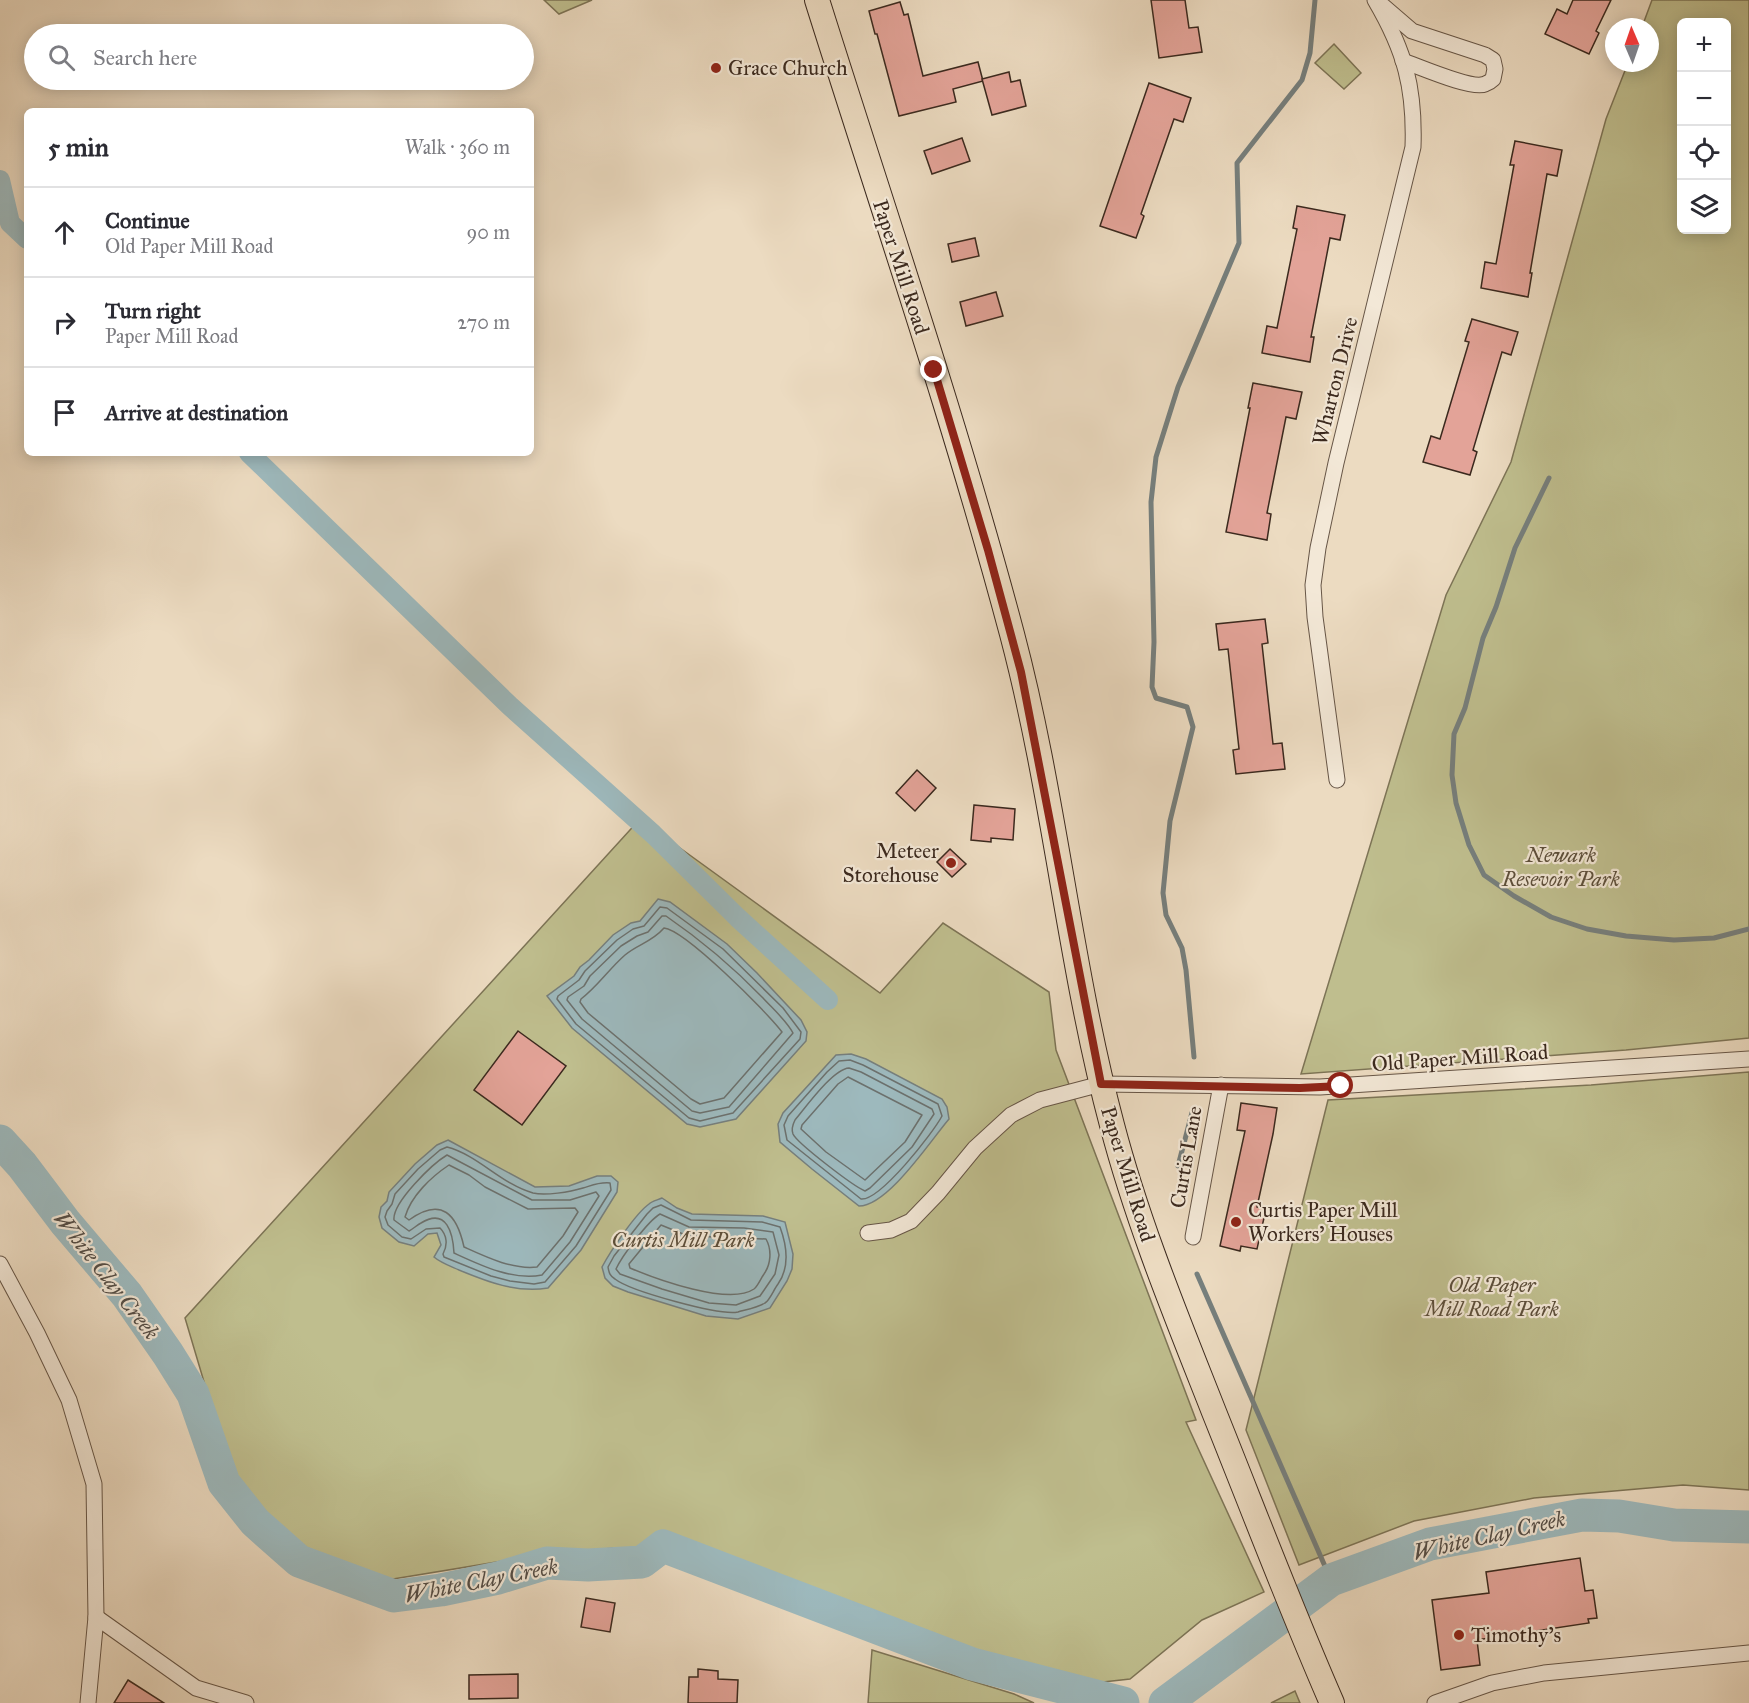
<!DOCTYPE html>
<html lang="en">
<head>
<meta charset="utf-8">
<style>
	:root { --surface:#fff; --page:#f7f7f7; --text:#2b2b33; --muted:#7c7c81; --line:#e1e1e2 }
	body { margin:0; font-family:"IM FELL Great Primer",serif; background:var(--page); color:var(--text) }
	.controls { position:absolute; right:18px; top:18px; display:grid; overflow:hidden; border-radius:9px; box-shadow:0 3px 15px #0003 }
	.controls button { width:54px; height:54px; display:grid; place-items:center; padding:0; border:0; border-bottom:2px solid var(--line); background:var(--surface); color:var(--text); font:30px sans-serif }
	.compass { position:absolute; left:1605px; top:18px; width:54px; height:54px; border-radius:50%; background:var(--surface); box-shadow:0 3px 15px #0003; rotate:358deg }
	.stop { position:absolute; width:18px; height:18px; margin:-14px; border:4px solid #8f2418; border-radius:50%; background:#fff }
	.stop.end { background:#8f2418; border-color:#fff; box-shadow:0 2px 6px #0008 }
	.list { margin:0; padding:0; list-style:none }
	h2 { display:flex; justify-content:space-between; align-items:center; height:78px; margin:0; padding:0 24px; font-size:26px }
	h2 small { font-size:20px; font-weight:400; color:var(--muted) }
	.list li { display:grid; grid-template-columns:39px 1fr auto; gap:18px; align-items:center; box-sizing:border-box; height:90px; padding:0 24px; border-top:2px solid var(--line) }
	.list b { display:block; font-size:22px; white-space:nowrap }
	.list p { margin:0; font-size:20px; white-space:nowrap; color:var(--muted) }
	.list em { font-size:20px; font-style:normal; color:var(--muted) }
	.icon { flex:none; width:33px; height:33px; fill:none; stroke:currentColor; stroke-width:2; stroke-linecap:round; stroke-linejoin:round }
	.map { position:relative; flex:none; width:1749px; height:1703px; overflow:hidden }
	.search { position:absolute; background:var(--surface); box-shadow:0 3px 15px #0003; left:24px; top:24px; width:510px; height:66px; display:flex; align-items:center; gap:15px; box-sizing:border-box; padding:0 21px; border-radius:33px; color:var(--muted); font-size:22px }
	.panel { position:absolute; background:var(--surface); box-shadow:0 3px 15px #0003; left:24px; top:108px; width:510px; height:348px; border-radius:9px }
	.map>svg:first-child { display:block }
	.green { fill:#bfbe8e; stroke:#7d7456; stroke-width:1.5; fill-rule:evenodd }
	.water { fill:#9db9bd; stroke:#767f7d; stroke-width:1.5 }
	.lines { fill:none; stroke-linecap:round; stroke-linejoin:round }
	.shore { stroke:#6c716e; stroke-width:1.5 }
	.stream { stroke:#767f7d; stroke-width:5 }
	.canal { stroke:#9db9bd; stroke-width:20 }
	.river { stroke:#9db9bd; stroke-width:33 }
	.building { fill:#e3a398; stroke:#3b291e; stroke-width:1.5 }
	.minor-casing { stroke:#675647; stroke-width:17 }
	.primary-casing { stroke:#3b291e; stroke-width:26 }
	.minor { stroke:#f3e8d7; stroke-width:15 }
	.primary { stroke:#ecdbc1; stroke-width:24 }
	.route { stroke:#8f2418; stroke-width:8 }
	.poi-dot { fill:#8f2418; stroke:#f3e8d7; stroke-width:2 }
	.labels { text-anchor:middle; stroke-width:4.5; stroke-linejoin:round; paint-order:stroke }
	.poi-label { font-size:21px; fill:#3b291e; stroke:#f3e8d7; text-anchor:start }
	.street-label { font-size:21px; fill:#3b291e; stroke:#f3e8d7 }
	.park-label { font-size:21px; font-style:italic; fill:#5c4e3a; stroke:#f3e8d7 }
	.water-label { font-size:22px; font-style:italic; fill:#544d46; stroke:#f3e8d7 }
</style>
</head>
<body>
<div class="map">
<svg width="1749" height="1703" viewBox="0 0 1749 1703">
	<rect width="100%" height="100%" fill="#ecdbc1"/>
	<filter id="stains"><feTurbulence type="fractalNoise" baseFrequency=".00333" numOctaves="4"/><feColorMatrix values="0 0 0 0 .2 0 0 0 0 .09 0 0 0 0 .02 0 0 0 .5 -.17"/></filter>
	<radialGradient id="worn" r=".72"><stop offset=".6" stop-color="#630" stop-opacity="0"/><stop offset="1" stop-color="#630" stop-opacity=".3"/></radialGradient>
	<g class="green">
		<path d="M544,0H592L559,14Z"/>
		<path d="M1652,0H1749V1038L1626,1050L1301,1074L1446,595L1511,462L1606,119L1628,63H1650V27H1642ZM1726,22V230H1682V22Z"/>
		<path d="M1334,44L1361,73L1344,89L1315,63Z"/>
		<path d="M640,819L880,993L943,923L1049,992L1056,1050L1196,1420L1186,1422L1264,1592L1202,1620L1130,1679L1049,1688L806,1595L747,1575L677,1558L616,1548L552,1553L387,1580L304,1553L232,1476L185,1318Z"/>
		<path d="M1749,1072V1490L1683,1485L1534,1498L1414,1521L1299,1565L1246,1430L1328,1100L1591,1085Z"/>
		<path d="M872,1650L1014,1694L1034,1703H868Z"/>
		<path d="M1295,1691L1300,1703H1271Z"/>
	</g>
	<g class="water">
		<path d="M658,899L670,902L727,944L757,973L801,1020L807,1032L806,1041L736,1119L700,1127L687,1124L572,1028L547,996L574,976L580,967L589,960L613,935L631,923L640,921Z"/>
		<path d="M851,1054L866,1059L942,1099L947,1107L949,1119C931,1140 888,1206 859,1206L812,1169L780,1142L778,1124L783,1113L836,1055Z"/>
		<path d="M448,1140L535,1187L569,1186L597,1176H611L618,1182L617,1192L581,1250L548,1288C516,1293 488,1282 459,1270C450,1266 441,1263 434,1257L441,1245L437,1233L428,1234L414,1246L399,1242L382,1228L379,1217L381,1207L387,1201L389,1192L415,1164L437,1145Z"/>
		<path d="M662,1198L677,1208L692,1214L763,1216L785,1222L793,1254L792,1269L787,1281L770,1308L738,1319L706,1316L628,1292L613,1286L605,1278L602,1267C610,1252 635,1214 649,1204C652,1201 658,1200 662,1198Z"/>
	</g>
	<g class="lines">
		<g class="shore">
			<path d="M660,907L667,908L723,949L783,1008L801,1032L800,1039L733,1113L700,1121L689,1118L576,1024L557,999L558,996L579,980L585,971L617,940L633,929L644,926Z"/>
			<path d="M662,916H666C701,940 733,967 763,998C773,1009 786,1020 793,1033L729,1107L700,1113L692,1111L582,1019L567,1000L568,997L584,986L590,976L621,946L637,936L648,932Z"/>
			<path d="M664,928C685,930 767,1012 782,1032L724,1098L700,1104L691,1099L588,1013L580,1002L581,999C597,987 609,969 625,955C638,944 652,942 664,928Z"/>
			<path d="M850,1060L863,1065L938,1104L942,1116C933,1133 880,1201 861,1199L787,1140L784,1125L788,1116L827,1072L839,1061Z"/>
			<path d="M849,1068L861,1072L932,1109L934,1114L912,1147L870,1188L865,1191C853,1186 797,1143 793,1134C791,1129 793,1124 795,1120C806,1107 833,1069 849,1068Z"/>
			<path d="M848,1077L922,1115L905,1142L865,1180L826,1152L801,1129L802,1125L838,1084Z"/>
			<path d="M447,1147C478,1155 501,1184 533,1193C545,1196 570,1192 583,1188C593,1185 599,1182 610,1183L611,1190L576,1246L545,1282L534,1284L510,1281L491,1276L444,1257L443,1254C448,1245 447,1235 440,1228L426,1229L411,1239L402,1237L388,1225L385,1217L387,1211L392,1204L395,1194L418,1169L440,1150Z"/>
			<path d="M447,1155L532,1200H570L596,1192L599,1196L570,1242L542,1275C513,1281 480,1265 454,1253C453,1234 447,1207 421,1223C417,1225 413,1229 409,1231L394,1220C392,1203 432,1164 447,1155Z"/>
			<path d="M449,1165L469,1175L485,1187L528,1209L575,1208L578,1212L563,1236L537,1267C513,1270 486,1257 464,1247C457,1215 442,1196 409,1220L405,1217C411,1196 431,1177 449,1165Z"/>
			<path d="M661,1205L691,1220L762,1222L780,1227C787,1246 790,1267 778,1284C774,1289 770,1300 765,1303C759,1307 745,1310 738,1312C720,1316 630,1291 615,1279C610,1276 609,1273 608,1267L614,1256L647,1214L653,1208Z"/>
			<path d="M660,1214L689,1227L744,1228L773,1232L779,1255L775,1274L760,1296L736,1305L709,1303L662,1289L620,1274L616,1269C622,1256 648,1221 660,1214Z"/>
			<path d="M661,1225L688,1236L766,1239C772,1250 771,1264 764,1274C761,1278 758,1286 754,1289C729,1306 656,1279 630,1268L629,1264Z"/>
		</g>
		<g class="stream">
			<path d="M1549,478L1515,548L1496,607L1483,638L1465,708L1454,734L1452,775L1456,803L1469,845L1484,875L1514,896L1551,917L1587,929L1626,936L1674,940L1714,938L1749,929"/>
			<path d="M1194,1057L1186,970L1182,948L1166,915L1163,893L1170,821L1193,727L1187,707L1156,698L1152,687L1154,642L1151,502L1156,457L1178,387L1239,243L1237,163L1302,80L1310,53L1315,0"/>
			<path d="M1178,1166L1193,1109"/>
			<path d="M1197,1274L1331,1580"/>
		</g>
		<g class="canal">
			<path d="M0,180L10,223L27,239"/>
			<path d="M249,453L510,706L653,834L738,918L828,1000"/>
		</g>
		<g class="river">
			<path d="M0,1141L22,1165L65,1222L127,1295L168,1354L193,1394L224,1483L255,1522L299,1561L394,1596L441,1590L498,1578L547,1563L588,1565L642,1562L663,1546L972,1664L1123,1703"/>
			<path d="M1165,1703L1331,1580L1430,1544L1582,1515L1619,1516L1674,1525L1749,1527"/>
		</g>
	</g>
	<g class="building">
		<path d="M1151,0H1185L1189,28L1198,27L1202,52L1159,58Z"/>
		<path d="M1573,0H1611L1596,31L1599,33L1589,54L1545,34L1557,9L1567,14Z"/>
		<path d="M900,2L904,15L908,14L923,76L978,62L983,81L953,89L956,102L899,116L877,34H875L869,11Z"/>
		<path d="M1009,72L1011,82L1020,80L1026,106L992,115L982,79Z"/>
		<path d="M1149,83L1191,98L1183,122L1174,119L1141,214L1144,216L1136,238L1100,226Z"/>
		<path d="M962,138L970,161L932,174L924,151Z"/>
		<path d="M1515,141L1562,150L1557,176L1547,174L1530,273H1532L1528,297L1481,288L1485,262L1496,264L1514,165H1510Z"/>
		<path d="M1297,206L1345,215L1340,240L1330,238L1311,337H1314L1310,362L1262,353L1267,326L1277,328L1297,229L1293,228Z"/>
		<path d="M975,238L979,256L952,262L948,244Z"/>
		<path d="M996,292L1003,316L966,326L960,302Z"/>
		<path d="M1472,319L1518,332L1511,355L1502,352L1473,450L1477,452L1470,475L1423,462L1431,436L1440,439L1469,342L1465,341Z"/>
		<path d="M1253,383L1302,392L1296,419L1286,417L1267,513L1271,514L1267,540L1226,532L1250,408H1248Z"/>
		<path d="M1265,619L1268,643L1262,644L1273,744L1282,743L1285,769L1236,774L1233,750L1239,749L1228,649L1219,650L1216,624Z"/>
		<path d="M917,770L936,788L915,811L896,793Z"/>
		<path d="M974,805L1015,809L1013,840L991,838V842L971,840Z"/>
		<path d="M950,849L966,864L952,877L937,862Z"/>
		<path d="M518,1031L566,1066L522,1125L474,1090Z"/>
		<path d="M1241,1103L1277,1108L1273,1134L1257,1207L1266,1209L1257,1249L1241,1246L1240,1251L1220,1246L1245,1131L1237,1130Z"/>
		<path d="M1580,1558L1585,1591L1593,1590L1597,1618L1588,1619L1589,1623L1477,1640L1480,1665L1441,1670L1432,1600L1489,1593L1486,1572Z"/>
		<path d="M586,1598L615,1603L610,1632L581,1627Z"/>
		<path d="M698,1669L718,1671V1679L738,1680L737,1703H688L689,1677H698Z"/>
		<path d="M518,1674V1698L469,1699V1675Z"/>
		<path d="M128,1680L164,1703H114Z"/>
	</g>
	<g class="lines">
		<defs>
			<g id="minor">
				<path d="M1383,6L1412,31L1485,55L1493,60L1495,69L1493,79C1491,81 1488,83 1485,84C1472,90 1418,66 1403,61"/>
				<path d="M1337,780L1315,617L1313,585L1318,548L1336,463L1413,147C1415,88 1405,51 1375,0"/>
				<path d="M868,1233L891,1230L911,1221L938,1193L975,1148L1011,1115L1040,1100L1101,1084L1320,1087L1749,1059"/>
				<path d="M1193,1237L1221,1085"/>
				<path d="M0,1264L37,1333L69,1400L94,1484L96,1617L88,1703"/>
				<path d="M96,1617L196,1688L246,1703"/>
				<path d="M1435,1703L1492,1683L1544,1673L1749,1653"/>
			</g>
			<path id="primary" d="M817,0C883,210 955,420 1012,634C1055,796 1069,964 1112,1125C1138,1224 1177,1318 1214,1412C1253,1509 1290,1607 1332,1703"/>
		</defs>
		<use href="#minor" class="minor-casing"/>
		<use href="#primary" class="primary-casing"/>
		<use href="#minor" class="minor"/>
		<use href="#primary" class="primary"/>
	</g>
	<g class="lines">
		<path class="route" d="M934,370L988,550L1021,672L1101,1084L1300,1088L1341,1086"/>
	</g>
	<g class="poi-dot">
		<circle cx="716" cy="68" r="6"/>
		<circle cx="951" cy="863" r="6"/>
		<circle cx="1236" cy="1222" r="6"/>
		<circle cx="1459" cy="1635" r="6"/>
	</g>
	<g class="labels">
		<g class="poi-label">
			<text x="728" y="75">Grace Church</text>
			<text x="939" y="858" text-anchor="end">Meteer<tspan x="939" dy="24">Storehouse</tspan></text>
			<text x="1248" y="1217">Curtis Paper Mill<tspan x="1248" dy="24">Workers' Houses</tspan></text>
			<text x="1471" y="1642">Timothy's</text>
		</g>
		<g class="street-label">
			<text transform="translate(901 267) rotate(72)" y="7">Paper Mill Road</text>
			<text transform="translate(1335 381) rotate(-76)" y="7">Wharton Drive</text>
			<text transform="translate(1460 1058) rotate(-4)" y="7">Old Paper Mill Road</text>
			<text transform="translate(1186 1157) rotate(-80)" y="7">Curtis Lane</text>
			<text transform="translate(1128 1174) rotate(73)" y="7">Paper Mill Road</text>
		</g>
		<g class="park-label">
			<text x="1561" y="862">Newark<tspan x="1561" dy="24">Resevoir Park</tspan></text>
			<text x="683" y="1247">Curtis Mill Park</text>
			<text x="1492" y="1292">Old Paper<tspan x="1492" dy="24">Mill Road Park</tspan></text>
		</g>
		<g class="water-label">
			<text transform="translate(107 1275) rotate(52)" y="8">White Clay Creek</text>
			<text transform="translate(1489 1535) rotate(-13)" y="8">White Clay Creek</text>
			<text transform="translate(481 1580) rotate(-11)" y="8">White Clay Creek</text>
		</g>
	</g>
	<rect width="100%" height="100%" filter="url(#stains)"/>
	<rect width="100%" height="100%" fill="url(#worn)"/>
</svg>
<div class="controls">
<button>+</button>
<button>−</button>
<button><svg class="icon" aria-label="locate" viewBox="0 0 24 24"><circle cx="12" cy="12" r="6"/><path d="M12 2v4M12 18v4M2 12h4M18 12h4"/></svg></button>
<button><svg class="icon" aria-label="layers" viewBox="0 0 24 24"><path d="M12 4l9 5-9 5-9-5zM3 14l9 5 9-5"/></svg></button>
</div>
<svg class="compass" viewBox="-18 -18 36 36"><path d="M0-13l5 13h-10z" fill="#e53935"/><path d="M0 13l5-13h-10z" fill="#7c7c81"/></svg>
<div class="stop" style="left:1341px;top:1086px"></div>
<div class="stop end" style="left:934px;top:370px"></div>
<div class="search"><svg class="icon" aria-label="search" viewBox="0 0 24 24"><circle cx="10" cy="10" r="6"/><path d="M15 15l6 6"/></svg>Search here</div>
<section class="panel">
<h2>5 min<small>Walk · 360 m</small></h2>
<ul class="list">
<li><svg class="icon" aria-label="ahead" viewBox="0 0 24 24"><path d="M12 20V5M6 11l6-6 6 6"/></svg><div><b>Continue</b><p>Old Paper Mill Road</p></div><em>90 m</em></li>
<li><svg class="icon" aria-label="right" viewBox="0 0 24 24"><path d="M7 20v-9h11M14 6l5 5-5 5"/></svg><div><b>Turn right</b><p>Paper Mill Road</p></div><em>270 m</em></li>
<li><svg class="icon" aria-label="arrive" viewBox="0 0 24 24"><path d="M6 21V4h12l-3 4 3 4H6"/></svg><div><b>Arrive at destination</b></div></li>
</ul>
</section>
</div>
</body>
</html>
